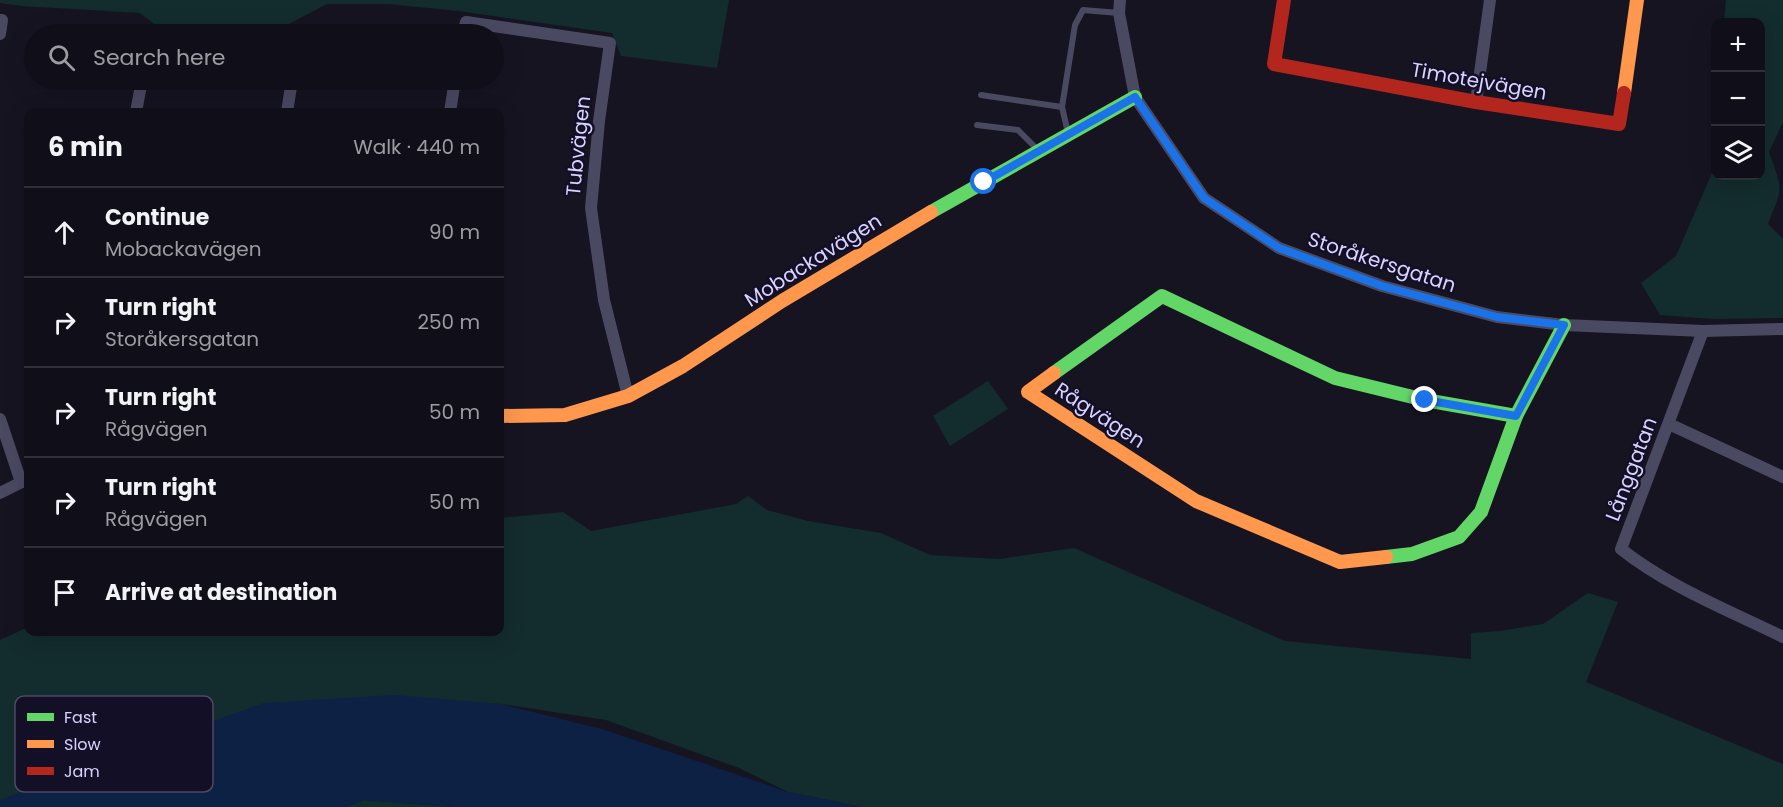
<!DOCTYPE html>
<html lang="en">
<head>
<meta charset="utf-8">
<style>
	:root { --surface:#100f19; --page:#191822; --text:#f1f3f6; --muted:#9c9ca2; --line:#302f38 }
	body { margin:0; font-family:Poppins,sans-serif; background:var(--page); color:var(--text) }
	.controls { position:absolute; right:18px; top:18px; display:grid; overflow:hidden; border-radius:12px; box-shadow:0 6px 24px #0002 }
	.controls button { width:54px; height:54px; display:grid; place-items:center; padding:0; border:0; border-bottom:2px solid var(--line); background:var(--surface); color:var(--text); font:30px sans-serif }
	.stop { position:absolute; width:18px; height:18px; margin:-14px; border:4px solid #1a73e8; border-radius:50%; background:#fff }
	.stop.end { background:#1a73e8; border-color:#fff; box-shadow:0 2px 6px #0008 }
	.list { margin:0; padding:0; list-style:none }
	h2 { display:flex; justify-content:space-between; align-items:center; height:78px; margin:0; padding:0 24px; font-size:26px }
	h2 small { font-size:20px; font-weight:400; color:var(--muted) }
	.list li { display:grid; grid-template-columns:39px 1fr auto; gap:18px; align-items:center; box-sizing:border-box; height:90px; padding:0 24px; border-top:2px solid var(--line) }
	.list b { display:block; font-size:22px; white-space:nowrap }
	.list p { margin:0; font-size:20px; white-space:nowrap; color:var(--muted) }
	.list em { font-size:20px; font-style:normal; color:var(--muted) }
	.icon { flex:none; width:33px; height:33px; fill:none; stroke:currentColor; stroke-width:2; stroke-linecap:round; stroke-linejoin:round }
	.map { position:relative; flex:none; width:1783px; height:807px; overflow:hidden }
	.search { position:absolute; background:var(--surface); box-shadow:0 6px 24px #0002; left:24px; top:24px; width:480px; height:66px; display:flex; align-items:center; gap:15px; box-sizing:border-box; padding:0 21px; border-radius:33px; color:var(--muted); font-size:22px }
	.panel { position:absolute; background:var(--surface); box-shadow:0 6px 24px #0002; left:24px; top:108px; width:480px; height:528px; border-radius:12px }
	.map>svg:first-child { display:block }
	.green { fill:#132c2d }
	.water { fill:#0d2144 }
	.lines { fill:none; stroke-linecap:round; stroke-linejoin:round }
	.lane { stroke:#4a4962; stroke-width:6 }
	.street { stroke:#4a4962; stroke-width:12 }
	.fast { stroke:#63d668; stroke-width:14 }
	.slow { stroke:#ff974d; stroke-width:14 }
	.jam { stroke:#b3261e; stroke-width:14 }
	.route { stroke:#1a73e8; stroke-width:8 }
	.labels { text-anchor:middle; stroke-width:5; stroke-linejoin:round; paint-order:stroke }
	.street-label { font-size:20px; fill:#d9d4ff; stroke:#130f26 }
	.key { fill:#130f26; stroke:#4e4a67; stroke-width:1.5 }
	.key-label { font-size:16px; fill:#d9d4ff }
</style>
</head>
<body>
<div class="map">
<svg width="1783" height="807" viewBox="0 0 1783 807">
	<rect width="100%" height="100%" fill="#161421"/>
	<g class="green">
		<path d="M0,0H729L717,68L621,56L612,33L458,11L389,4H327L285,26L154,24L140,13L22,6L0,3Z"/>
		<path d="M1726,0H1783V122L1769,152C1783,191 1783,186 1768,224L1783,239V318L1712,319L1660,315L1641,283L1676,256L1715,166V153L1716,176H1760V22H1724Z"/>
		<path d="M988,381L1008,409L950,446L933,416Z"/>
		<path d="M748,496L767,510L808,521L881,533L930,555L999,559L1074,548L1285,641L1471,659V633L1500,631L1543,624L1588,593L1618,602L1586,682L1783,764V807H862L788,792L739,768L606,720L501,704L0,801V640L28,627V632H500V518L563,512L591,531L736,504Z"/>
		<path d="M364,800L454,807H345Z"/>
	</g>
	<path class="water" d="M395,695L501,704L602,729L788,792L862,807H454L364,800L345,807H0V800L91,765L264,703Z"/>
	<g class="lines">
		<g class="lane">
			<path d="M981,95L1062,107"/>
			<path d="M977,125L1018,130L1037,149"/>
			<path d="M1068,133L1062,107L1075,25L1083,10L1119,13"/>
		</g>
		<g class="street">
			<path d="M1120,0L1119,13L1135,97L1204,198L1279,248L1382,286L1497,317L1564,325L1703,331L1783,329"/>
			<path d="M0,20H2L0,34"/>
			<path d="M150,34L151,31L300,32V34"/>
			<path d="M463,34L466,22L610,43L599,121L591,208L604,300L628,396"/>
			<path d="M1476,102L1490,0"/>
			<path d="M136,112L142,80"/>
			<path d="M287,112L292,80"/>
			<path d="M450,112L455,80"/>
			<path d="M1703,331L1621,549C1669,587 1728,610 1783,637"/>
			<path d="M0,419L21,482"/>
			<path d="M1669,424L1783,477"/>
			<path d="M0,493L28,479"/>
		</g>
		<g class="fast">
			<path d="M931,212L1135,97"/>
			<path d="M1054,373L1162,296L1335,378L1425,400L1516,416"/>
			<path d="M1386,557L1412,554L1459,537L1481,512L1516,416L1564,325"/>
		</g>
		<g class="slow">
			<path d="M1624,93L1637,0"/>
			<path d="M1054,373L1028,392L1196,501L1340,562L1386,557"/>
			<path d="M500,416L565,415L628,396L683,366L782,301L931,212"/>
		</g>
		<path class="jam" d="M1284,0L1274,64L1476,102L1619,124L1624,93"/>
	</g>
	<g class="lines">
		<path class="route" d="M984,182L1135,97L1204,198L1279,248L1382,286L1497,317L1564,325L1516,416L1425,400"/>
	</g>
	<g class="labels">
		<g class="street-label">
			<text transform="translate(1479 81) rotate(10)" y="7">Timotejvägen</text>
			<text transform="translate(578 146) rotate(-84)" y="7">Tubvägen</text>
			<text transform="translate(813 260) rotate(-32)" y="7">Mobackavägen</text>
			<text transform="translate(1382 262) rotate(18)" y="7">Storåkersgatan</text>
			<text transform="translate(1100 415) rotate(33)" y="7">Rågvägen</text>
			<text transform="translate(1631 469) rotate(-69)" y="7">Långgatan</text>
		</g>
	</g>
	<rect x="15" y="696" width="198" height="96" rx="9" class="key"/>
	<rect x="27" y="713" width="27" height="8" fill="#63d668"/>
	<rect x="27" y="740" width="27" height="8" fill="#ff974d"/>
	<rect x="27" y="767" width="27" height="8" fill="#b3261e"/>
	<g class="key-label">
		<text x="64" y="723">Fast</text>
		<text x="64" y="750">Slow</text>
		<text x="64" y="777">Jam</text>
	</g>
</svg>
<div class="controls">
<button>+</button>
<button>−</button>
<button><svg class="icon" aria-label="layers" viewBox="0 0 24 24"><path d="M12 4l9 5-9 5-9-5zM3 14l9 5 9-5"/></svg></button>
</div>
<div class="stop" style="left:984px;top:182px"></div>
<div class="stop end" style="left:1425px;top:400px"></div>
<div class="search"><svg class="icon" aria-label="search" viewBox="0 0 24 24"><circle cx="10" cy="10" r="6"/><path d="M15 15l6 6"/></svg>Search here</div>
<section class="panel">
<h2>6 min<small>Walk · 440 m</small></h2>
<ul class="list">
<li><svg class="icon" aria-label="ahead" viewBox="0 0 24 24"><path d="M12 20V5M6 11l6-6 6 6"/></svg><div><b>Continue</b><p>Mobackavägen</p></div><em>90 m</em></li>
<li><svg class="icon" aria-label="right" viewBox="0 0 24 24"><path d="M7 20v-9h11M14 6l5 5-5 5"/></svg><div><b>Turn right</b><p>Storåkersgatan</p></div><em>250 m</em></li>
<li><svg class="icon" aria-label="right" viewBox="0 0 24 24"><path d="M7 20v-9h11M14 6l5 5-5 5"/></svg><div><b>Turn right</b><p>Rågvägen</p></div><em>50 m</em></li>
<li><svg class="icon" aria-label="right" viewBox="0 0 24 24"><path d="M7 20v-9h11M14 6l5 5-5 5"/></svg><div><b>Turn right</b><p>Rågvägen</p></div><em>50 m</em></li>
<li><svg class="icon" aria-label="arrive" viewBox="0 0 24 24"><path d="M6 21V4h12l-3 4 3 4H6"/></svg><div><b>Arrive at destination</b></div></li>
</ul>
</section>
</div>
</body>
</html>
